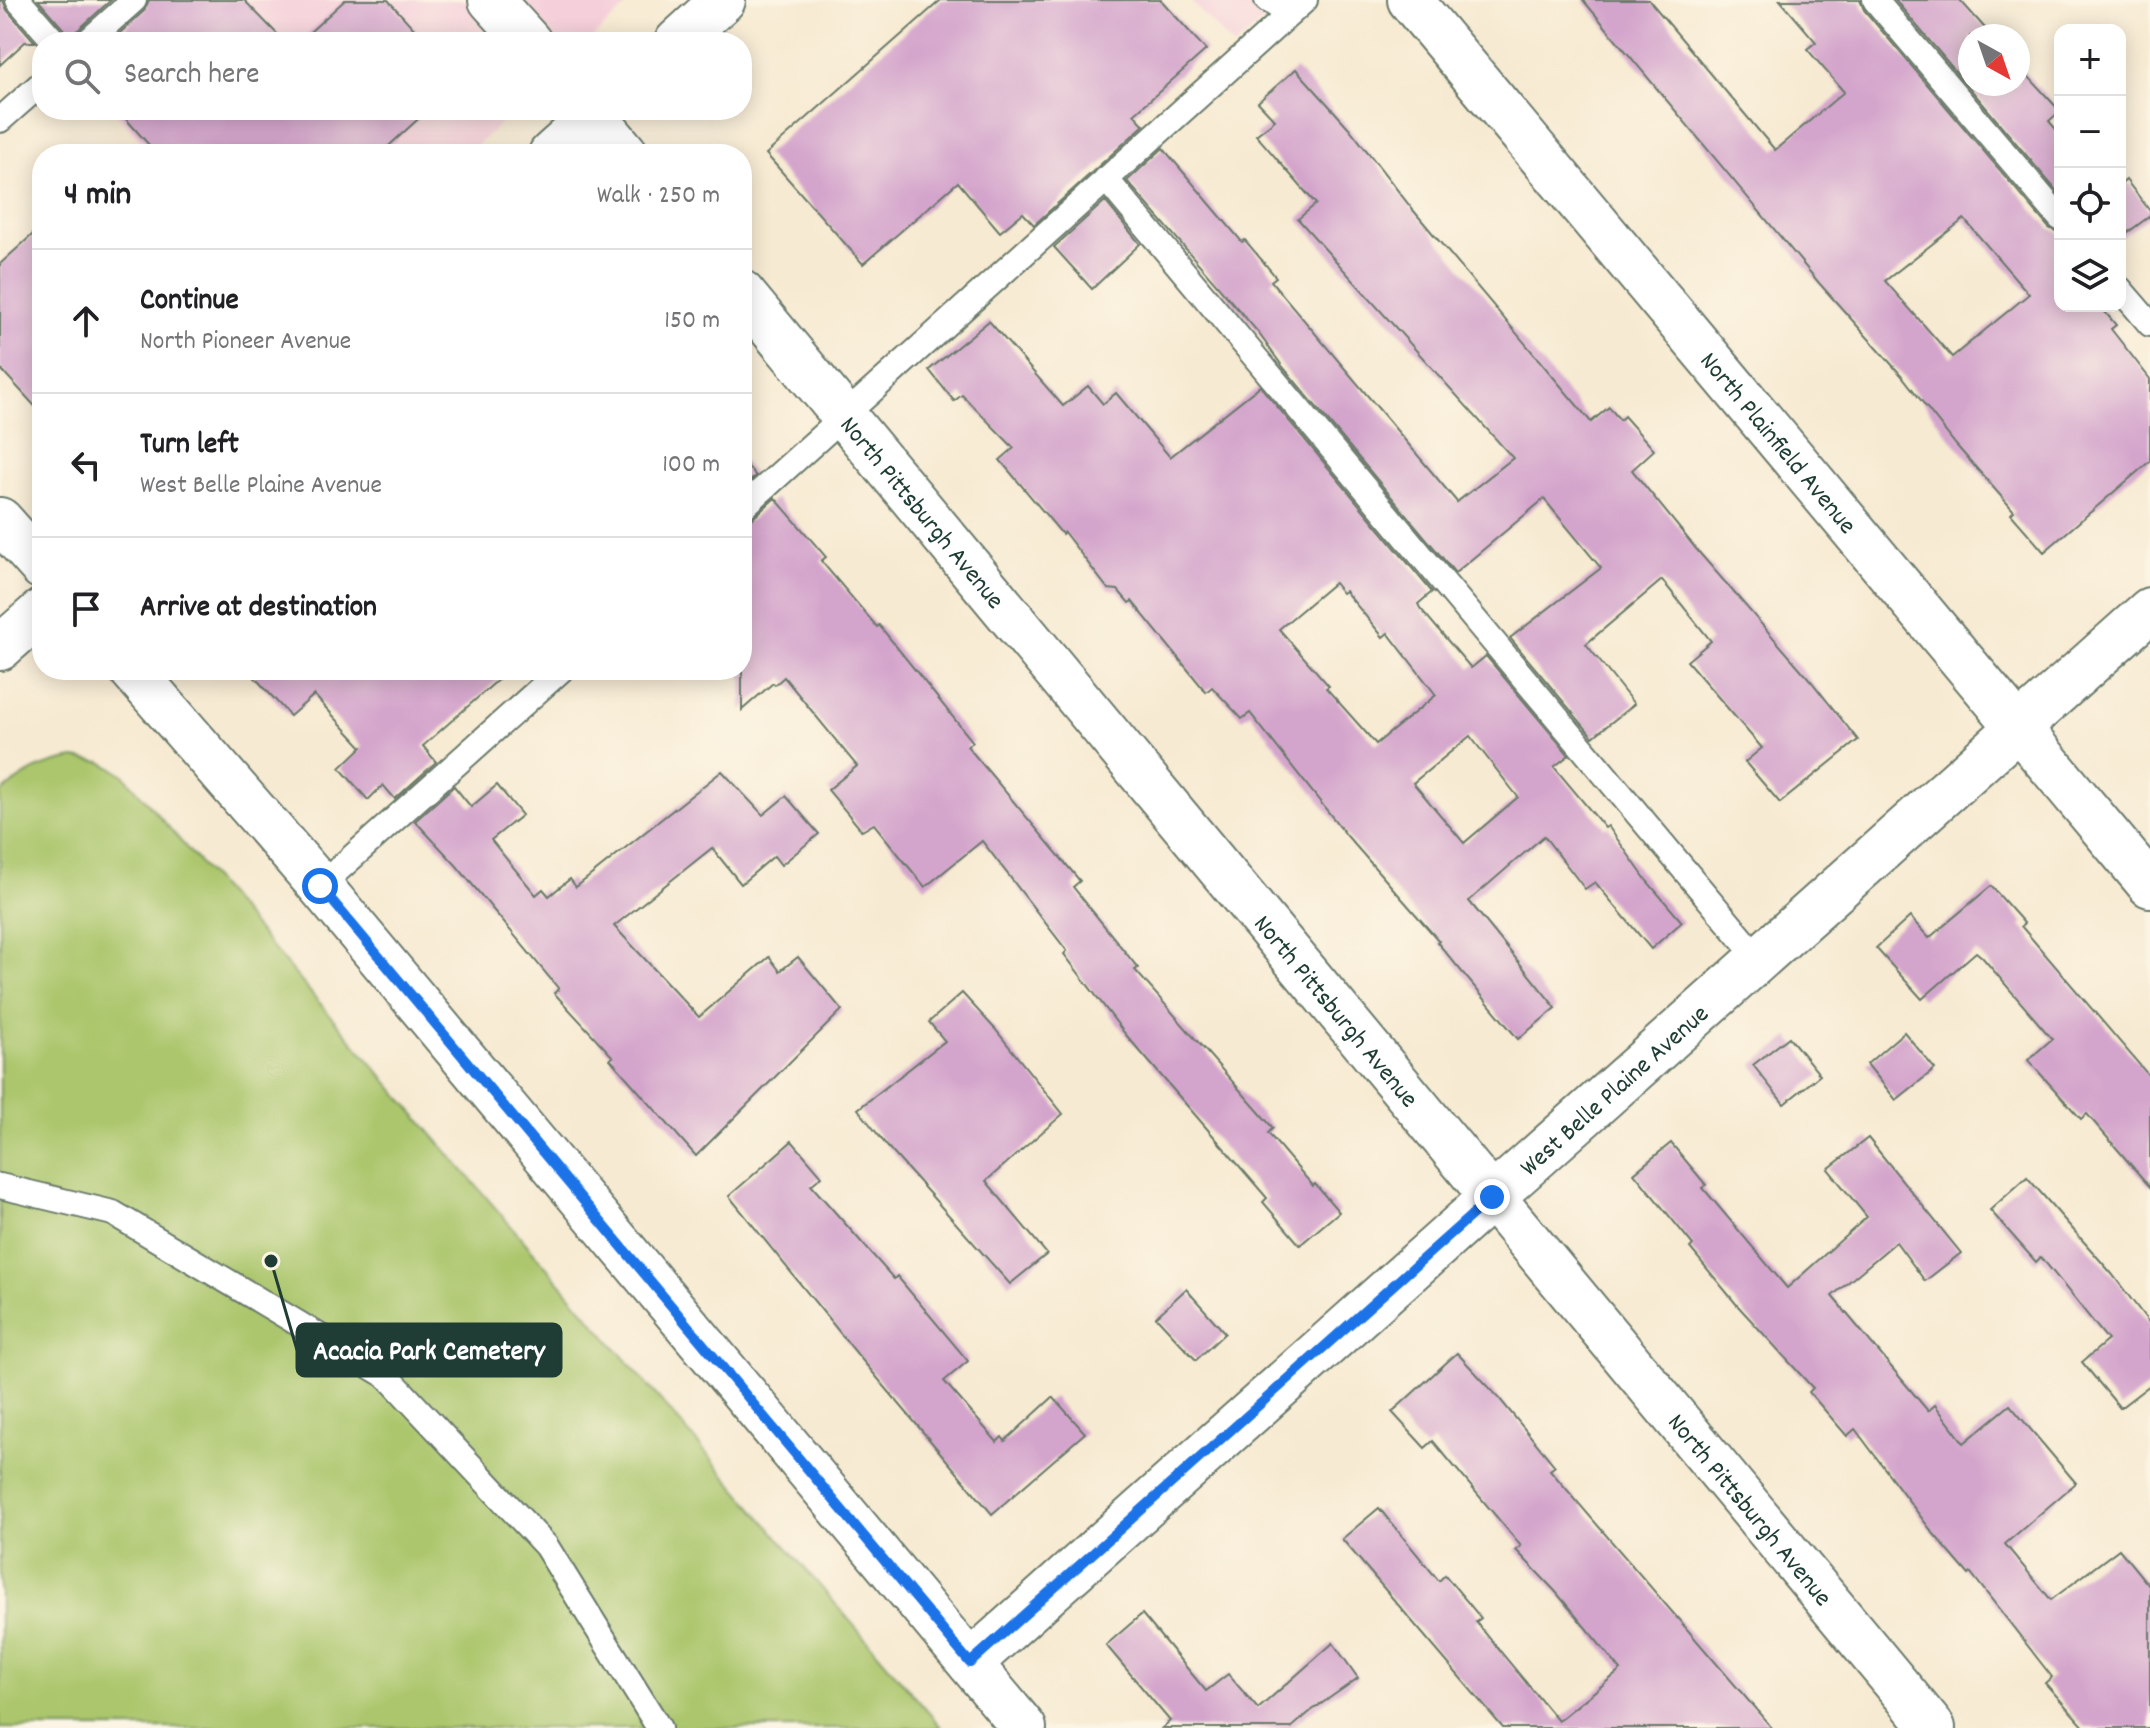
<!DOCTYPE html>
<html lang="en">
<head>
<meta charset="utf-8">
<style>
	:root { --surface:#fff; --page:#f2f2f2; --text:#202124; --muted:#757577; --line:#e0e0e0 }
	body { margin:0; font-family:Dekko,sans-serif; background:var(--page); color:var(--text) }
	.controls { position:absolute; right:24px; top:24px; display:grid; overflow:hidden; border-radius:16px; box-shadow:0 4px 20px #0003 }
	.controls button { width:72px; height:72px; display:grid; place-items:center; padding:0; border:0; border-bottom:2px solid var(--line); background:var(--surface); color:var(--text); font:40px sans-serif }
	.compass { position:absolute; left:1958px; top:24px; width:72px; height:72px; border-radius:50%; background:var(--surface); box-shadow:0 4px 20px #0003; rotate:140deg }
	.stop { position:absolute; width:24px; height:24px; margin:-18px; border:6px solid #1a73e8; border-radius:50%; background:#fff }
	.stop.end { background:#1a73e8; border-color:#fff; box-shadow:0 2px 8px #0008 }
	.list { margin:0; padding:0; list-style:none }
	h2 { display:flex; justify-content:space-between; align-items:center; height:104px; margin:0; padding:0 32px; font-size:34px }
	h2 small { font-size:26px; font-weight:400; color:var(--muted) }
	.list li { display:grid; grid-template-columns:52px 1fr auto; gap:24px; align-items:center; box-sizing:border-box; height:144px; padding:0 32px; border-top:2px solid var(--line) }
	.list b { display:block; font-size:30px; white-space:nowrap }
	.list p { margin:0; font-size:26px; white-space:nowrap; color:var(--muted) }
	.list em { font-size:26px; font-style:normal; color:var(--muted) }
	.icon { flex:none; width:44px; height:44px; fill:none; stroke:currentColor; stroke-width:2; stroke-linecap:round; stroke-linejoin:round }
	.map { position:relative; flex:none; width:2150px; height:1728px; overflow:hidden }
	.search { position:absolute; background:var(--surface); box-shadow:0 4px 20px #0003; left:32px; top:32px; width:720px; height:88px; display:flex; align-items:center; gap:20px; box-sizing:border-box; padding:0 28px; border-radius:32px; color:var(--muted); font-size:30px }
	.panel { position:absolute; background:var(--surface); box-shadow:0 4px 20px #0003; left:32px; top:144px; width:720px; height:536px; border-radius:32px }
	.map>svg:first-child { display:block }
	.built { fill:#f5cfda }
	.green { fill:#abc66c; stroke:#658250; stroke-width:2 }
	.building { fill:#d4a5cc; fill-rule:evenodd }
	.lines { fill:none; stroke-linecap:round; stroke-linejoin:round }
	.lane-casing { stroke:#6b7a6b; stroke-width:28 }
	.street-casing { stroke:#6b7a6b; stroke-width:48 }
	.primary-casing { stroke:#6b7a6b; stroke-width:48 }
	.lane { stroke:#fff; stroke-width:24 }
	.street { stroke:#fff; stroke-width:44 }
	.primary { stroke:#fff; stroke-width:44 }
	.route { stroke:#1a73e8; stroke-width:10 }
	.labels { text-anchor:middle; stroke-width:6; stroke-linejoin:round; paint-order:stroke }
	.street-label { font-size:26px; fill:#1f3d34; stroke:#fcf5e5 }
	.leader { fill:none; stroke:#1f3d34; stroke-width:3 }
	.callout-dot { fill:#1f3d34; stroke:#fcf5e5; stroke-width:3 }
	.callout { fill:#1f3d34; stroke:#1f3d34; stroke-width:3 }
	.callout-label { font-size:28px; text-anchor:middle; font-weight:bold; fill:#fff }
</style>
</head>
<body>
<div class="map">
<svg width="2150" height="1728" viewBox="0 0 2150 1728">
	<rect width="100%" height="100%" fill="#fcf5e5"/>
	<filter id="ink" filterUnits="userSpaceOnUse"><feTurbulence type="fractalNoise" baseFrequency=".0125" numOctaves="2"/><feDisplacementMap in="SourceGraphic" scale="16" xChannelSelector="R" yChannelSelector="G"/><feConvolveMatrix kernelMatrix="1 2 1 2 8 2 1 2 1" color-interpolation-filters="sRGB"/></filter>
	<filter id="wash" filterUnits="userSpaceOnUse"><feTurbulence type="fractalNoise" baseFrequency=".006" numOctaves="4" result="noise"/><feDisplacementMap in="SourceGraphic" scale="32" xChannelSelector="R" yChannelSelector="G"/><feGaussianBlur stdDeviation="1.8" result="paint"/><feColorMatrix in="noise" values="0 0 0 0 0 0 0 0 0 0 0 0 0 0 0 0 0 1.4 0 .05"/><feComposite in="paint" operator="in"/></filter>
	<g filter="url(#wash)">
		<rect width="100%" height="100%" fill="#f7ead2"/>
		<g class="built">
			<path d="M138,0H633L588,42H91Z"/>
			<path d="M1190,0H1287L1234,47Z"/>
			<path d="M113,110H515L467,154H152Z"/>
		</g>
		<path class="green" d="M74,758L101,762L123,774L942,1728H0V794C25,772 41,764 74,758Z"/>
		<g id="blocks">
			<g class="building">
				<path d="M0,0H3L7,10L35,42H25L0,65Z"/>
				<path d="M38,0H111L77,31L72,42H70L66,32Z"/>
				<path d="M149,0H244L285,42H110L144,11Z"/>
				<path d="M345,0H388L426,42H299Z"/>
				<path d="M941,0H1161L1206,50L1134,114L1144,125L1034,225L1023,213L1000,232L958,182L863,264L766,154Z"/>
				<path d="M1583,0H1649L1775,150L1844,92L1807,49L1816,42L1780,0H1860L1864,10L2049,228L2060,233V306H2100L2116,325L2111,329L2150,379V461L2044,552L2011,514L2014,511L1956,445L1902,376L1819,283ZM1964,219L2029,294L1952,357L1885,281Z"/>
				<path d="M1895,0H1960L1992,36H1970V84H2018V65L2060,111L2049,121L2060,134V195Z"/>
				<path d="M1296,69L1349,128L1413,210L1591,422L1609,407L1620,420L1624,416L1654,450L1632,470L1697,550L1811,681L1858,740L1780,803L1745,762L1762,748L1687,661L1711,641L1662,580L1586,644L1634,704L1593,737L1510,638L1601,568L1544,499L1455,573L1283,367L1257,331L1127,181L1163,148L1242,242L1245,240L1276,277L1271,281L1457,502L1513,458L1298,219L1316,204L1256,135L1275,120L1258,102Z"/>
				<path d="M118,110H428L380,154H157Z"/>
				<path d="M2126,180L2150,211V216L2120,238V185Z"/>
				<path d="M1105,201L1140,244L1092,289L1054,247Z"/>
				<path d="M42,226V414L0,368V264Z"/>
				<path d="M989,321L1063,406L1088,386L1103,404L1116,393L1170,457L1260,386L1432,592L1418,604L1420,608L1471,668L1486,656L1569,755L1554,767L1605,828L1608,826L1647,881L1682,922L1651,949L1595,882L1585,889L1544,836L1469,901L1556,1008L1518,1039L1437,942L1439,941L1348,837L1250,713L1242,719L1212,687L1206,692L1132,601L1129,603L1118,590L1108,589L1064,532L1062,534L1000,460L1014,448L962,395L954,401L929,370ZM1334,583L1342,593L1345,591L1383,637L1388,633L1436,695L1376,744L1326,688L1329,686L1279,629ZM1470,736L1518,797L1464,843L1413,783Z"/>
				<path d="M742,460L756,476L742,488Z"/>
				<path d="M775,498L826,557L821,561L877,627L879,625L973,742L967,746L1080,881L1073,887L1138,968L1135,970L1273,1128L1268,1133L1313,1186L1315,1184L1339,1212L1300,1245L1263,1202L1267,1198L1126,1035L1064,954L1067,951L982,841L925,887L874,824L862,831L828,790L857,766L784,677L775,685L773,683L742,710V523L752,519Z"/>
				<path d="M248,670H509L423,746L436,762L395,799L383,785L368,800L340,768L362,747L314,695L290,716Z"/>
				<path d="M722,771L763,815L786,796L819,834L781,865L774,856L741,884L712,848L614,926L699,1017L769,957L780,971L798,957L842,1010L696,1156L610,1059L613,1057L554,993L559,989L456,865L415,821L454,786L471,807L497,785L522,815L491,840L536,895L543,889L549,896L570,879L576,887Z"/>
				<path d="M1991,886L2024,923L2021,926L2150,1077V1187L2087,1114L2081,1119L2028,1060L2052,1039L1982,957L1976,952L1922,999L1876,948L1910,917L1929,938Z"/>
				<path d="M962,993L995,1029L1063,1114L986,1181L1047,1254L1010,1284L887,1146L858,1109L945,1041L929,1022Z"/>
				<path d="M1904,1032L1935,1069L1896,1100L1867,1064Z"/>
				<path d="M1789,1037L1820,1075L1784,1104L1753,1065Z"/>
				<path d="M1868,1138L1961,1253L1925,1281L1896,1242L1832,1296L1928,1411L1935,1405L1964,1443L2010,1405L2076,1483L2005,1544L2051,1600L2119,1549L2150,1587V1728H2085L2045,1683L2052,1677L1971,1573L1969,1575L1933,1533L1855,1429L1847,1436L1809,1392L1813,1388L1737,1305L1690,1248L1693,1245L1634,1173L1671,1143L1706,1185L1703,1188L1787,1288L1867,1217L1828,1169Z"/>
				<path d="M792,1141L822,1176L811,1185L894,1279L897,1276L968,1361L944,1381L997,1442L1002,1437L1005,1441L1053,1397L1085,1433L992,1514L858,1355L729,1196Z"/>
				<path d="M2027,1177L2112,1274L2150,1324V1385L2120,1408L2082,1362L2108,1340L2041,1257L2036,1262L1990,1210Z"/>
				<path d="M1186,1289L1225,1333L1196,1360L1156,1317Z"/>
				<path d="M1457,1353L1499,1398L1555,1466L1550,1470L1772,1728H1503L1342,1539L1379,1508L1439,1581L1445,1575L1481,1618L1476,1622L1558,1721L1621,1670L1555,1591L1516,1550L1521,1546L1433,1441L1425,1448L1392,1412Z"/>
				<path d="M1142,1614L1206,1691L1228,1674L1258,1709L1333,1643L1358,1678L1311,1711L1291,1728H1162L1170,1721L1106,1645Z"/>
			</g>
		</g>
	</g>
	<g filter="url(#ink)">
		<use href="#blocks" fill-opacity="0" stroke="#6b7a6b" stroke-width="2"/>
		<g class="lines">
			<defs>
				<g id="lane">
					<path d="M18,0L55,42"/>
					<path d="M1267,0L1290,13"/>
					<path d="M1875,0L2060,218"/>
					<path d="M87,42L134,0"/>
					<path d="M0,120L42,83"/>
					<path d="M1106,179L1759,959"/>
					<path d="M2120,289L2150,324"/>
					<path d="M742,508L1305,0"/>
					<path d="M320,886L561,670"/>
					<path d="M0,1186L113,1213L388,1377L546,1546L659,1728"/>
				</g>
				<g id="street">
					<path d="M491,0L529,42"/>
					<path id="s1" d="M1410,0L2150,885"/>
					<path d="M589,110L626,154"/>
					<path id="s2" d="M742,293L1933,1728"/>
					<path d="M0,520L42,567"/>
					<path d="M132,670L320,886L1024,1728"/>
					<path id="s3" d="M970,1663L2150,610"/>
				</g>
				<g id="primary">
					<path d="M677,42L723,0"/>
					<path d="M551,154L600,110"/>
					<path d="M0,648L42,611"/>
				</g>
			</defs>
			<use href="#lane" class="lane-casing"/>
			<use href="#street" class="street-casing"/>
			<use href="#primary" class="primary-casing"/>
			<use href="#lane" class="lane"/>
			<use href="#street" class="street"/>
			<use href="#primary" class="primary"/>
		</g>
	</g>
	<g class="lines" filter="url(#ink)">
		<path class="route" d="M320,886L970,1663L1492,1197"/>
	</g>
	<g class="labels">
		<g class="street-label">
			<text dy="9" stroke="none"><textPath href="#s1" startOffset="576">North Plainfield Avenue</textPath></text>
			<text dy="9" stroke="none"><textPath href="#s2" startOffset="284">North Pittsburgh Avenue</textPath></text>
			<text dy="9" stroke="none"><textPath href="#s2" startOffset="932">North Pittsburgh Avenue</textPath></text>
			<text dy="9" stroke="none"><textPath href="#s3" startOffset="862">West Belle Plaine Avenue</textPath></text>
			<text dy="9" stroke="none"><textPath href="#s2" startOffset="1580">North Pittsburgh Avenue</textPath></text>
		</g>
	</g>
	<path class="leader" d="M271 1261L297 1350"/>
	<circle class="callout-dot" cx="271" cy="1261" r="8"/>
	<rect class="callout" x="297" y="1324" width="264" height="52" rx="8"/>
	<g class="callout-label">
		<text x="429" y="1359">Acacia Park Cemetery</text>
	</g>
</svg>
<div class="controls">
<button>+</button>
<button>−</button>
<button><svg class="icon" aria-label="locate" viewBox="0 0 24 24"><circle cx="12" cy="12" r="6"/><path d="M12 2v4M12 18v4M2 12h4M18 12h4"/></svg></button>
<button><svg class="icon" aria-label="layers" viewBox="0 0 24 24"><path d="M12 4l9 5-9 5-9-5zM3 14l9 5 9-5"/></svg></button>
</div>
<svg class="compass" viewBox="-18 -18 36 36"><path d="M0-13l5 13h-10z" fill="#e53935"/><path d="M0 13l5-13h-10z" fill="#757577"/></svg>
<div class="stop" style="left:320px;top:886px"></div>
<div class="stop end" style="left:1492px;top:1197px"></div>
<div class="search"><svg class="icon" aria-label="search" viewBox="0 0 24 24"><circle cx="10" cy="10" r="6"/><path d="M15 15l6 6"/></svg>Search here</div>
<section class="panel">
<h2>4 min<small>Walk · 250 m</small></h2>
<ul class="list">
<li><svg class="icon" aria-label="ahead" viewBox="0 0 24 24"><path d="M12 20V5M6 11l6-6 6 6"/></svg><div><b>Continue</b><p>North Pioneer Avenue</p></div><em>150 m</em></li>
<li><svg class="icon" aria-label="left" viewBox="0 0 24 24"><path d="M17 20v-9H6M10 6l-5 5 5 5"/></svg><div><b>Turn left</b><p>West Belle Plaine Avenue</p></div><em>100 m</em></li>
<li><svg class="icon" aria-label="arrive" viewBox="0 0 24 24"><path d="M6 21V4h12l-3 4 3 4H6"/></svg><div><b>Arrive at destination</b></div></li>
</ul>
</section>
</div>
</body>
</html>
